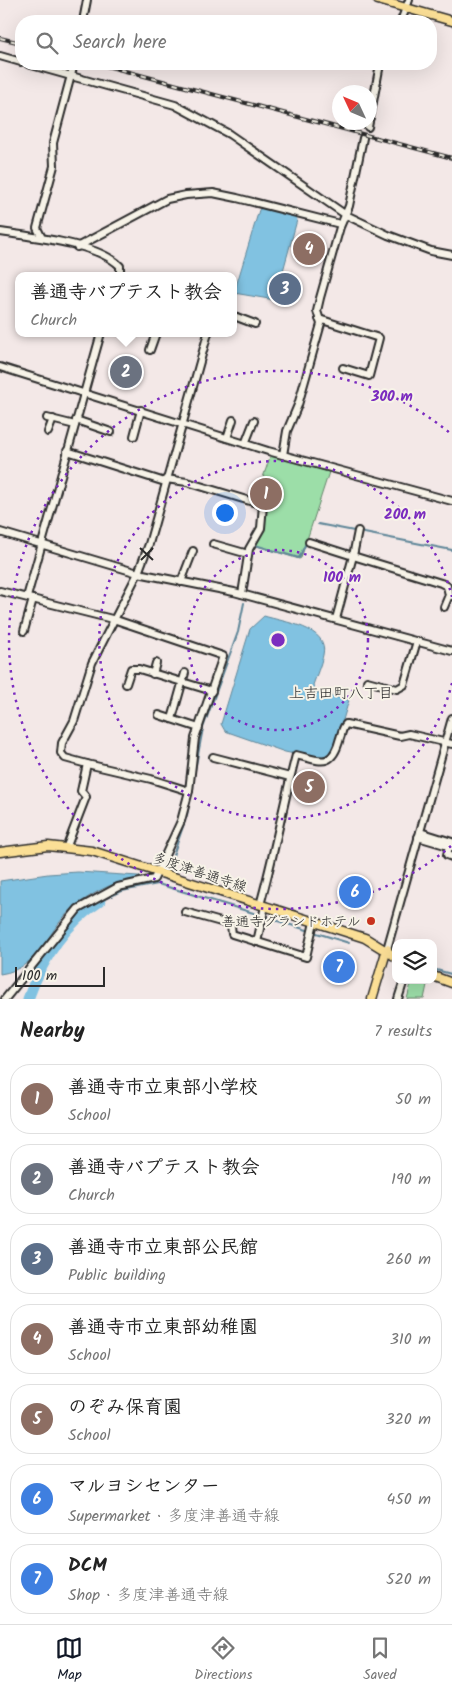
<!DOCTYPE html>
<html lang="en">
<head>
<meta charset="utf-8">
<style>
	:root { --surface:#fff; --page:#f2f2f2; --text:#222; --muted:#767676; --line:#e0e0e0; --accent:#111827 }
	body { margin:0; font-family:Kalam,"Klee One",sans-serif; background:var(--page); color:var(--text) }
	.controls { position:absolute; right:15px; bottom:15px; display:grid; overflow:hidden; border-radius:10px; box-shadow:0 5px 20px #0002 }
	.controls button { width:45px; height:45px; display:grid; place-items:center; padding:0; border:0; border-bottom:1px solid var(--line); background:var(--surface); color:var(--text); font:25px sans-serif }
	.compass { position:absolute; left:332px; top:85px; width:45px; height:45px; border-radius:50%; background:var(--surface); box-shadow:0 5px 20px #0002; rotate:314deg }
	.scale { position:absolute; left:15px; bottom:12px; width:90px; box-sizing:border-box; padding-left:5px; border:2px solid #2b2b2b; border-top:0; font-size:14px; line-height:18px; white-space:nowrap; color:#2b2b2b; -webkit-text-stroke:4px #f7f3e8; paint-order:stroke }
	.you { position:absolute; left:224px; top:512px; width:18px; height:18px; margin:-12px; border:4px solid #fff; border-radius:50%; background:#1a73e8; box-shadow:0 0 0 8px #1a73e833 }
	.badge { display:grid; place-items:center; width:32px; height:32px; border-radius:50%; background:var(--accent); color:#fff; font-size:16px; font-weight:700 }
	.pin { position:absolute; translate:-50% -50%; border:2px solid #fff; box-shadow:0 1px 5px #0006 }
	.popup { position:absolute; left:15px; top:272px; width:222px; height:65px; box-sizing:border-box; display:grid; place-content:center; border-radius:10px; background:var(--surface); filter:drop-shadow(0 1px 4px #0005); font-size:16px; white-space:nowrap; color:var(--muted) }
	.popup b { font-size:19px; color:var(--text) }
	.popup::after { content:''; position:absolute; left:50%; top:100%; margin-left:-10px; border:10px solid transparent; border-top-color:var(--surface) }
	.list { margin:0; padding:0; list-style:none }
	h2 { display:flex; justify-content:space-between; align-items:center; height:65px; margin:0; padding:0 20px; font-size:21px }
	h2 small { font-size:16px; font-weight:400; color:var(--muted) }
	.list li { display:grid; grid-template-columns:32px 1fr auto; gap:15px; align-items:center; box-sizing:border-box; height:70px; margin:0 10px 10px; padding:0 10px; border:1px solid var(--line); border-radius:20px }
	.list b { display:block; font-size:19px; white-space:nowrap }
	.list p { margin:0; font-size:16px; white-space:nowrap; color:var(--muted) }
	.list em { font-size:16px; font-style:normal; color:var(--muted) }
	.icon { flex:none; width:28px; height:28px; fill:none; stroke:currentColor; stroke-width:2; stroke-linecap:round; stroke-linejoin:round }
	.map { position:relative; flex:none; width:452px; height:999px; overflow:hidden }
	.search { position:absolute; background:var(--surface); box-shadow:0 5px 20px #0002; left:15px; right:15px; top:15px; height:55px; display:flex; align-items:center; gap:12px; box-sizing:border-box; padding:0 18px; border-radius:20px; color:var(--muted); font-size:19px }
	.sheet { height:625px; background:var(--surface) }
	nav { display:flex; justify-content:space-around; align-items:center; box-sizing:border-box; height:70px; border-top:1px solid var(--line); background:var(--surface); font-size:14px; color:var(--muted) }
	nav a { display:grid; justify-items:center; gap:2px }
	nav .on { color:var(--accent) }
	.map>svg:first-child { display:block }
	.green { fill:#9cdea8; stroke:#64846a }
	.water { fill:#81c2e1; stroke:#5f8698 }
	.lines { fill:none; stroke-linecap:round; stroke-linejoin:round }
	.stream { stroke:#5f8698; stroke-width:2 }
	.river { stroke:#81c2e1; stroke-width:11 }
	.minor-casing { stroke:#2b2b2b; stroke-width:10 }
	.major-casing { stroke:#2b2b2b; stroke-width:11 }
	.minor { stroke:#f7f3e8; stroke-width:6 }
	.major { stroke:#fbdf96; stroke-width:8 }
	.rail-casing { stroke:#2b2b2b; stroke-width:4 }
	.rail { stroke:#f7f3e8; stroke-width:2; stroke-dasharray:5.5; stroke-linecap:butt }
	.ticks { fill:none; stroke:#2b2b2b; stroke-width:2 }
	.ring { fill:none; stroke:#7b2cbf; stroke-width:2.5; stroke-dasharray:2.5 5 }
	.poi-dot { fill:#c8321e; stroke:#f7f3e8; stroke-width:2 }
	.labels { text-anchor:middle; stroke-width:4; stroke-linejoin:round; paint-order:stroke }
	.street-label { font-size:14px; fill:#2b2b2b; stroke:#f7f3e8 }
	.poi-label { font-size:14px; fill:#2b2b2b; stroke:#f7f3e8; text-anchor:end }
	.neighbourhood-label { font-size:15px; fill:#2b2b2b; stroke:#f7f3e8 }
	.centre { fill:#7b2cbf; stroke:#f7f3e8; stroke-width:2.5 }
	.ring-label { font-size:15px; text-anchor:middle; font-weight:bold; fill:#7b2cbf; stroke:#f7f3e8; stroke-width:4; stroke-linejoin:round; paint-order:stroke }
</style>
</head>
<body>
<div class="map">
<svg width="452" height="999" viewBox="0 0 452 999">
	<rect width="100%" height="100%" fill="#f3e8e7"/>
	<filter id="ink" filterUnits="userSpaceOnUse"><feTurbulence type="fractalNoise" baseFrequency=".02" numOctaves="2"/><feDisplacementMap in="SourceGraphic" scale="10" xChannelSelector="R" yChannelSelector="G"/><feConvolveMatrix kernelMatrix="1 2 1 2 8 2 1 2 1" color-interpolation-filters="sRGB"/></filter>
	<g filter="url(#ink)">
		<g class="green">
			<path d="M271,454L329,472L301,558L299,559L254,545L266,504L255,501Z"/>
			<path d="M412,980L427,985L424,999H407Z"/>
		</g>
		<g class="water">
			<path d="M263,207L295,216L297,220L275,300L234,293L259,210Z"/>
			<path d="M264,616C283,622 330,627 323,655C321,665 316,676 313,685L317,693L349,700L333,753L323,760L285,752L225,731L221,724L250,629Z"/>
			<path d="M78,872L138,876L145,879C140,881 136,879 130,880C112,882 92,894 78,904C46,927 43,968 0,974V881L48,874Z"/>
		</g>
		<g class="lines">
			<g class="stream">
				<path d="M318,524L452,550"/>
				<path d="M255,545L299,558L306,543"/>
				<path d="M249,566L253,549"/>
				<path d="M193,781L203,728L238,632L244,603"/>
				<path d="M169,867L187,815L190,800"/>
				<path d="M100,901L122,891L158,884L260,915"/>
				<path d="M265,917L349,943"/>
				<path d="M433,969L451,974"/>
			</g>
			<path class="river" d="M28,999C42,959 64,924 100,901"/>
			<defs>
				<g id="minor">
					<path d="M83,21L87,0"/>
					<path d="M401,21L409,0"/>
					<path d="M0,56L21,62"/>
					<path d="M28,64L175,105L229,134L346,215L388,235L431,251L452,255"/>
					<path d="M370,118L380,64"/>
					<path d="M368,127L369,122"/>
					<path d="M0,232C33,237 97,243 120,266V276"/>
					<path d="M41,236L37,228L54,166L53,143L74,64"/>
					<path d="M77,247L167,199L186,195L213,193L237,198L340,224"/>
					<path d="M234,316L255,324"/>
					<path d="M319,319L379,338L369,376L343,368"/>
					<path d="M150,350L156,333"/>
					<path d="M0,367L268,451L452,501"/>
					<path d="M47,418L75,425"/>
					<path d="M76,420L111,432"/>
					<path d="M48,432L53,419"/>
					<path d="M134,436L141,410"/>
					<path d="M227,438L233,420"/>
					<path d="M245,444L254,421"/>
					<path d="M67,451L165,482"/>
					<path d="M283,455L287,431L298,405L321,324L317,311L320,298L340,227L349,206L363,138"/>
					<path d="M166,479L187,482L263,505L261,528L249,549L242,594"/>
					<path d="M0,532L138,573L234,592L452,651"/>
					<path d="M309,542L353,556L358,531"/>
					<path d="M213,544L248,554"/>
					<path d="M181,582L193,551"/>
					<path d="M0,591L116,620L223,656L195,738L189,791L181,821L154,879L118,887L78,909L5,999"/>
					<path d="M27,597L101,333"/>
					<path d="M444,607L449,595"/>
					<path d="M336,619L353,556L441,583L447,586L449,595L452,596"/>
					<path d="M24,631L33,599"/>
					<path d="M153,674L156,663"/>
					<path d="M367,681L397,689L404,685L417,641"/>
					<path d="M126,684L131,669H139L212,691"/>
					<path d="M159,715L199,728"/>
					<path d="M172,719L185,673"/>
					<path d="M213,757L290,777"/>
					<path d="M87,764L151,779L189,791"/>
					<path d="M420,832L452,842"/>
					<path d="M418,837L452,847"/>
					<path d="M67,846L86,797L81,791L87,764L65,758L61,753L62,743L74,721L92,663L138,573L149,544L208,333"/>
					<path d="M449,846L447,855L452,857"/>
					<path d="M260,905C274,855 283,805 296,755C321,761 332,769 340,738C342,733 342,728 346,724L400,736L409,734L452,744"/>
					<path d="M185,912L228,924L231,926L232,934L306,957L314,922"/>
					<path d="M257,942L265,906"/>
					<path d="M387,949L452,718"/>
					<path d="M398,999L404,980"/>
				</g>
				<g id="major">
					<path d="M378,0L452,21"/>
					<path d="M0,852L48,846L92,851L365,938L396,957"/>
					<path d="M433,976L452,983"/>
					<path d="M372,999L387,949"/>
				</g>
			</defs>
			<use href="#minor" class="minor-casing"/>
			<use href="#major" class="major-casing"/>
			<use href="#minor" class="minor"/>
			<use href="#major" class="major"/>
			<defs>
				<g id="rail">
					<path d="M0,38L21,43"/>
					<path d="M99,64L452,158"/>
				</g>
			</defs>
			<use href="#rail" class="rail-casing"/>
			<use href="#rail" class="rail"/>
		</g>
	</g>
	<path class="ticks" d="M140,548L153,560M141,560L153,548"/>
	<g class="ring">
		<circle cx="278" cy="640" r="90"/>
		<path d="M452 683A179 179 0 1 1 452 597"/>
		<path d="M451 846A269 269 0 1 1 451 434"/>
	</g>
	<circle class="poi-dot" cx="371" cy="921" r="5"/>
	<g class="labels">
		<g class="street-label">
			<text transform="translate(200 872) rotate(18)" y="5">多度津善通寺線</text>
		</g>
		<g class="poi-label">
			<text x="361" y="926">善通寺グランドホテル</text>
		</g>
		<g class="neighbourhood-label">
			<text x="341" y="698">上吉田町八丁目</text>
		</g>
	</g>
	<circle cx="278" cy="640" r="8" class="centre"/>
	<g class="ring-label">
		<text x="392" y="401">300 m</text>
		<text x="405" y="519">200 m</text>
		<text x="342" y="582">100 m</text>
	</g>
</svg>
<div class="controls">
<button><svg class="icon" aria-label="layers" viewBox="0 0 24 24"><path d="M12 4l9 5-9 5-9-5zM3 14l9 5 9-5"/></svg></button>
</div>
<svg class="compass" viewBox="-18 -18 36 36"><path d="M0-13l5 13h-10z" fill="#e53935"/><path d="M0 13l5-13h-10z" fill="#767676"/></svg>
<div class="scale">100 m</div>
<div class="you"></div>
<div class="pin badge" style="left:266px;top:494px;background:#8d6e63">1</div>
<div class="pin badge" style="left:126px;top:372px;background:#6b7280">2</div>
<div class="popup"><b>善通寺バプテスト教会</b>Church</div>
<div class="pin badge" style="left:285px;top:289px;background:#5c6f8a">3</div>
<div class="pin badge" style="left:309px;top:249px;background:#8d6e63">4</div>
<div class="pin badge" style="left:309px;top:787px;background:#8d6e63">5</div>
<div class="pin badge" style="left:355px;top:892px;background:#3f7fe0">6</div>
<div class="pin badge" style="left:339px;top:967px;background:#3f7fe0">7</div>
<div class="search"><svg class="icon" aria-label="search" viewBox="0 0 24 24"><circle cx="10" cy="10" r="6"/><path d="M15 15l6 6"/></svg>Search here</div>
</div>
<section class="sheet">
<h2>Nearby<small>7 results</small></h2>
<ul class="list">
<li><span class="badge" style="background:#8d6e63">1</span><div><b>善通寺市立東部小学校</b><p>School</p></div><em>50 m</em></li>
<li><span class="badge" style="background:#6b7280">2</span><div><b>善通寺バプテスト教会</b><p>Church</p></div><em>190 m</em></li>
<li><span class="badge" style="background:#5c6f8a">3</span><div><b>善通寺市立東部公民館</b><p>Public building</p></div><em>260 m</em></li>
<li><span class="badge" style="background:#8d6e63">4</span><div><b>善通寺市立東部幼稚園</b><p>School</p></div><em>310 m</em></li>
<li><span class="badge" style="background:#8d6e63">5</span><div><b>のぞみ保育園</b><p>School</p></div><em>320 m</em></li>
<li><span class="badge" style="background:#3f7fe0">6</span><div><b>マルヨシセンター</b><p>Supermarket · 多度津善通寺線</p></div><em>450 m</em></li>
<li><span class="badge" style="background:#3f7fe0">7</span><div><b>DCM</b><p>Shop · 多度津善通寺線</p></div><em>520 m</em></li>
</ul>
</section>
<nav>
<a class="on"><svg class="icon" aria-label="map" viewBox="0 0 24 24"><path d="M3 6l6-2 6 2 6-2v14l-6 2-6-2-6 2zM9 4v14M15 6v14"/></svg>Map</a>
<a><svg class="icon" aria-label="directions" viewBox="0 0 24 24"><path d="M12 3l9 9-9 9-9-9zM9 14v-3h6M13 9l2 2-2 2"/></svg>Directions</a>
<a><svg class="icon" aria-label="saved" viewBox="0 0 24 24"><path d="M7 4h10v16l-5-4-5 4z"/></svg>Saved</a>
</nav>
</body>
</html>
